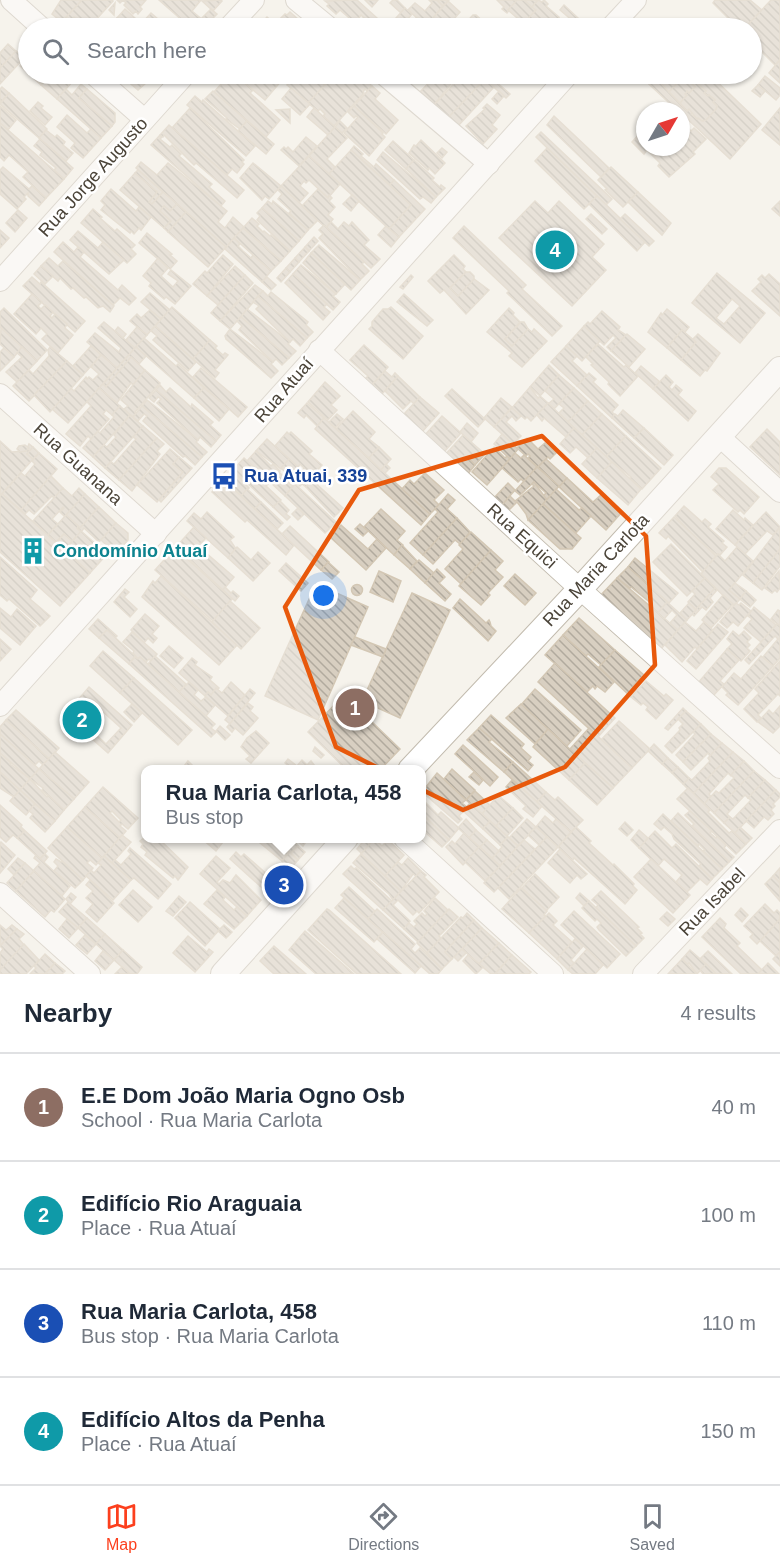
<!DOCTYPE html>
<html lang="en">
<head>
<meta charset="utf-8">
<style>
	:root { --surface:#fff; --page:#f6f6f7; --text:#1f2937; --muted:#747a83; --line:#e0e1e3; --accent:#fc3f1d }
	body { margin:0; font-family:Helvetica,sans-serif; background:var(--page); color:var(--text) }
	.compass { position:absolute; left:636px; top:102px; width:54px; height:54px; border-radius:50%; background:var(--surface); box-shadow:0 2px 4px #0004; rotate:51deg }
	.you { position:absolute; left:324px; top:596px; width:21px; height:21px; margin:-15px; border:4px solid #fff; border-radius:50%; background:#1a73e8; box-shadow:0 0 0 9px #1a73e833 }
	.badge { display:grid; place-items:center; width:39px; height:39px; border-radius:50%; background:var(--accent); color:#fff; font-size:20px; font-weight:700 }
	.pin { position:absolute; translate:-50% -50%; border:3px solid #fff; box-shadow:0 2px 6px #0006 }
	.popup { position:absolute; left:141px; top:765px; width:285px; height:78px; box-sizing:border-box; display:grid; place-content:center; border-radius:12px; background:var(--surface); filter:drop-shadow(0 2px 4px #0005); font-size:20px; white-space:nowrap; color:var(--muted) }
	.popup b { font-size:22px; color:var(--text) }
	.popup::after { content:''; position:absolute; left:50%; top:100%; margin-left:-12px; border:12px solid transparent; border-top-color:var(--surface) }
	.list { margin:0; padding:0; list-style:none }
	h2 { display:flex; justify-content:space-between; align-items:center; height:78px; margin:0; padding:0 24px; font-size:26px }
	h2 small { font-size:20px; font-weight:400; color:var(--muted) }
	.list li { display:grid; grid-template-columns:39px 1fr auto; gap:18px; align-items:center; box-sizing:border-box; height:108px; padding:0 24px; border-top:2px solid var(--line) }
	.list b { display:block; font-size:22px; white-space:nowrap }
	.list p { margin:0; font-size:20px; white-space:nowrap; color:var(--muted) }
	.list em { font-size:20px; font-style:normal; color:var(--muted) }
	.icon { flex:none; width:33px; height:33px; fill:none; stroke:currentColor; stroke-width:2; stroke-linecap:round; stroke-linejoin:round }
	.map { position:relative; flex:none; width:780px; height:974px; overflow:hidden }
	.search { position:absolute; background:var(--surface); box-shadow:0 2px 4px #0004; left:18px; right:18px; top:18px; height:66px; display:flex; align-items:center; gap:15px; box-sizing:border-box; padding:0 21px; border-radius:33px; color:var(--muted); font-size:22px }
	.sheet { height:510px; background:var(--surface) }
	nav { display:flex; justify-content:space-around; align-items:center; box-sizing:border-box; height:84px; border-top:2px solid var(--line); background:var(--surface); font-size:16px; color:var(--muted) }
	nav a { display:grid; justify-items:center; gap:3px }
	nav .on { color:var(--accent) }
	.map>svg:first-child { display:block }
	.building { fill:url(#building-back-hatch); stroke:#d3c7b4; stroke-width:1.5; fill-rule:evenodd }
	.lines { fill:none; stroke-linecap:round; stroke-linejoin:round }
	.minor-casing { stroke:#c2bbae; stroke-width:22 }
	.tertiary-casing { stroke:#c2bbae; stroke-width:26 }
	.minor { stroke:#fff; stroke-width:20 }
	.tertiary { stroke:#fff; stroke-width:24 }
	.marked { fill:none; stroke:#e8590c; stroke-width:4.5; stroke-linejoin:round }
	.labels { text-anchor:middle; stroke-width:5; stroke-linejoin:round; paint-order:stroke }
	.street-label { font-size:18px; fill:#4b4439; stroke:#fff }
	.transit-label { font-size:18px; font-weight:bold; fill:#164399; stroke:#fff; text-anchor:start }
	.culture-label { font-size:18px; font-weight:bold; fill:#0d838f; stroke:#fff; text-anchor:start }
</style>
</head>
<body>
<div class="map">
<svg width="780" height="974" viewBox="0 0 780 974">
	<defs>
		<pattern id="building-back-hatch" width="6" height="6" patternUnits="userSpaceOnUse" patternTransform="scale(1.5)"><rect width="6" height="6" fill="#d8cfc1"/><path d="M-1 5l2 2M0 0l6 6M5-1l2 2" fill="none" stroke="#b1aa9e"/></pattern>
	</defs>
	<rect width="100%" height="100%" fill="#f6f3ec"/>
	<g class="building">
		<path d="M61,0H82L62,22L52,14Z"/>
		<path d="M82,0H112L113,1L92,24L94,26L92,28H74L79,22L74,17L66,26L62,22Z"/>
		<path d="M117,0H146L140,7L142,9L138,14L136,11L133,14L124,5L126,3L123,0L120,3Z"/>
		<path d="M159,0H201L192,11L204,21L197,28H191Z"/>
		<path d="M221,0L222,1L213,11L202,1Z"/>
		<path d="M357,0L388,28H372L364,22L366,20L361,15L355,23L340,10L336,14L327,6L329,4L325,1Z"/>
		<path d="M365,0H378L372,7Z"/>
		<path d="M393,0H397L405,8L401,13L390,3Z"/>
		<path d="M429,0H437L443,6L426,26L408,10L415,3L425,11L432,3Z"/>
		<path d="M437,0H449L443,6Z"/>
		<path d="M497,0H517L507,13L502,9L504,7Z"/>
		<path d="M517,0H524L536,10L524,24L508,10Z"/>
		<path d="M524,0H538L532,7Z"/>
		<path d="M538,0L542,2L544,0L548,4L546,6L559,17V19L551,28H524L521,26L536,10L532,7Z"/>
		<path d="M715,0H750L762,10L745,28H738L713,3Z"/>
		<path d="M771,0H780V60L775,65L752,42V28H745Z"/>
		<path d="M448,1L460,12L446,28H429L426,26Z"/>
		<path d="M115,3L114,15L109,10Z"/>
		<path d="M564,5L578,18L574,22L560,10Z"/>
		<path d="M405,8L412,14L406,21L414,28H387Z"/>
		<path d="M125,9L146,28H129L117,18Z"/>
		<path d="M211,9L217,14L207,24L201,19Z"/>
		<path d="M290,12L308,28H280L275,24L285,14L287,15Z"/>
		<path d="M151,13L158,19L169,28H150L143,22Z"/>
		<path d="M473,15H476L487,25L489,23L494,27L461,28Z"/>
		<path d="M267,17L275,24L272,28H266L261,24Z"/>
		<path d="M117,18L129,28H113L110,26Z"/>
		<path d="M416,18L426,26L423,28H416L412,23Z"/>
		<path d="M100,20L109,28H92Z"/>
		<path d="M8,44L16,51L0,68V53Z"/>
		<path d="M16,51L24,58L0,84V68Z"/>
		<path d="M28,57V74H52L41,85L20,66Z"/>
		<path d="M780,60V83L769,73Z"/>
		<path d="M52,74H61L64,76L65,74L73,81L57,99L41,85Z"/>
		<path d="M119,74H156L138,90Z"/>
		<path d="M230,74H234L253,90L250,93L280,120L266,137L214,92Z"/>
		<path d="M234,74H267L270,76L275,74L282,80L265,100Z"/>
		<path d="M288,74H312L325,85L308,103L287,85L293,78Z"/>
		<path d="M320,74H331L333,75L325,85L316,78Z"/>
		<path d="M335,74H346L355,83L361,76L372,86L367,91L365,89L363,92L364,93L334,126L323,116L325,114L320,109L318,111L308,103Z"/>
		<path d="M412,74H428L421,82Z"/>
		<path d="M437,74H459L434,105L420,92Z"/>
		<path d="M463,74H479L485,79L448,118L434,105Z"/>
		<path d="M479,74H487L510,94L506,98Z"/>
		<path d="M497,74H510L506,78H503Z"/>
		<path d="M638,74H649L652,77L654,76L687,111L689,109L693,112L691,114L697,119L698,118L703,121L716,109L717,106L713,102L715,100L709,95L708,96L704,93L706,91L687,74H709L761,124L730,159L681,113V111H678Z"/>
		<path d="M649,74H687L706,91L704,93L708,96L709,95L715,100L713,102L717,106L716,109L706,120L702,121L698,118L697,119L689,109L687,111L680,103L687,95L685,94L687,91L689,93L695,87L684,76L669,92L654,76L652,77Z"/>
		<path d="M684,76L695,87L689,93L687,91L685,94L687,95L680,103L669,92Z"/>
		<path d="M765,76L780,88V95L776,100L758,85Z"/>
		<path d="M485,79L494,87L458,126L448,118Z"/>
		<path d="M81,84L87,89L79,98L112,126L101,138L57,99L66,89L72,95Z"/>
		<path d="M758,85L765,91L760,97L752,91Z"/>
		<path d="M372,86L380,93L375,99L398,120L386,134L354,106Z"/>
		<path d="M2,87L9,93L0,103V89Z"/>
		<path d="M291,88L310,104L300,115L282,99Z"/>
		<path d="M87,89L115,113V122L112,126L79,98Z"/>
		<path d="M213,91L247,121L240,129L226,119L227,118L205,99Z"/>
		<path d="M499,91L504,96L497,104L492,99Z"/>
		<path d="M9,93L47,129L39,138L0,104Z"/>
		<path d="M195,96L202,102L203,100L255,146L246,156L187,105Z"/>
		<path d="M38,102L43,106L41,108L52,117L45,125L30,111Z"/>
		<path d="M668,103L676,111H661Z"/>
		<path d="M487,104L500,115L492,125L497,129L483,144L466,126L485,109L483,108Z"/>
		<path d="M0,106L16,120L8,130L0,123Z"/>
		<path d="M354,106L383,133L382,134L385,137L369,156L344,133L358,117L356,116L354,118L348,112Z"/>
		<path d="M190,108L244,160L242,162L244,164L237,173L232,169L227,175L172,128Z"/>
		<path d="M314,108L335,127L328,135L307,117Z"/>
		<path d="M780,108V145L762,130Z"/>
		<path d="M290,109V123L276,110Z"/>
		<path d="M67,115L87,133L91,129L101,138L83,158L71,148L75,143L57,127Z"/>
		<path d="M554,116L609,168L601,177L547,125Z"/>
		<path d="M247,121L274,144L266,154L238,131Z"/>
		<path d="M340,121L347,128L342,133L335,127Z"/>
		<path d="M681,121L691,131L694,128L706,139L693,152L695,154L669,177L658,166L660,163L647,150L644,154L632,142L644,129L642,127L645,125V147H681Z"/>
		<path d="M0,123L64,179L46,198L23,177L28,172L9,155L4,161L0,157Z"/>
		<path d="M169,125L244,190L237,198L196,163L194,165L164,135L163,137L160,135Z"/>
		<path d="M335,127L347,138L327,159L335,167L329,174L309,156Z"/>
		<path d="M46,130L55,137L57,135L65,142L63,145L73,153L66,161L39,138Z"/>
		<path d="M541,132L612,199L606,205L536,137Z"/>
		<path d="M160,135L162,137L160,139L170,147L172,145L181,154L179,156L212,184L209,187L225,201L221,206L151,145Z"/>
		<path d="M306,137L317,146L299,166L281,150L284,147L286,149L288,147L293,152Z"/>
		<path d="M40,139L73,168L64,179L54,170L56,168L40,155L42,152L34,146Z"/>
		<path d="M421,140L445,163L435,174L429,168L428,170L409,153L414,145L416,146Z"/>
		<path d="M393,141L414,160L406,169L385,150Z"/>
		<path d="M354,146L363,154L361,156L374,167L376,164L394,180L390,185L351,150Z"/>
		<path d="M442,148L447,152L442,158L437,153Z"/>
		<path d="M547,148L597,196L584,209L535,161Z"/>
		<path d="M351,150L411,205L389,229L329,174Z"/>
		<path d="M383,152L436,197L431,203L423,197L420,199L377,160Z"/>
		<path d="M309,156L340,184L328,198L309,180L306,183L304,181L300,186L308,193L299,203L281,186Z"/>
		<path d="M414,160L434,178L432,180L440,187L441,185L445,188L436,197L406,169Z"/>
		<path d="M141,162L157,175L168,163L227,211L218,222L225,228L233,217L244,227L226,247L136,168Z"/>
		<path d="M253,163L281,186L269,199L265,196L262,200L240,178Z"/>
		<path d="M3,167L29,189L32,186L46,198L39,206L28,196V193L24,197L26,199L17,209L0,194V170Z"/>
		<path d="M611,167L638,192L623,207L605,190L607,189L598,180Z"/>
		<path d="M138,170L163,192L152,204L149,202L157,192L135,173Z"/>
		<path d="M135,173L157,192L149,202L152,204L163,192L177,204L170,211L164,206L160,211L171,221L164,228L120,190Z"/>
		<path d="M394,180L425,209L399,237L389,229L411,205L390,185Z"/>
		<path d="M281,186L318,220L308,230L289,213L291,211L278,199L282,194L278,190Z"/>
		<path d="M111,189L136,211L139,207L151,217L141,230L139,228L134,234L131,231L130,233L101,210L105,205L101,201Z"/>
		<path d="M318,189L328,198L329,195L332,198L329,201L335,207L328,215L333,219L326,228L302,206Z"/>
		<path d="M638,192L671,223L662,235L628,202Z"/>
		<path d="M352,195L359,201L351,211L343,204Z"/>
		<path d="M597,196L645,242L637,251L589,204Z"/>
		<path d="M268,201L272,204L273,201L308,230L299,241L262,208Z"/>
		<path d="M535,201L548,213L559,201L604,244L592,257L606,270L572,306L499,238Z"/>
		<path d="M780,201V216L772,209Z"/>
		<path d="M177,204L186,212L168,232L164,228L171,221L160,211L164,206L170,211Z"/>
		<path d="M262,208L299,241L290,251L257,220L260,216L257,213Z"/>
		<path d="M93,209L102,217L100,218L115,231L117,229L135,245L131,249L136,254L127,263L81,223Z"/>
		<path d="M18,210L27,218L15,232L6,223Z"/>
		<path d="M186,212L226,247L208,267L168,232Z"/>
		<path d="M591,214L607,229L602,234L586,219Z"/>
		<path d="M625,214L654,241L649,246L620,219Z"/>
		<path d="M252,218L259,224L257,226L263,232L264,231L270,236L271,235L290,251L281,261L243,228Z"/>
		<path d="M331,222L338,229L344,222L349,226L352,222L369,240L364,245L380,259L371,268L326,228Z"/>
		<path d="M324,225L364,262L362,264L369,271L360,280L319,238L323,234L319,230Z"/>
		<path d="M386,226L399,237L391,247L378,235Z"/>
		<path d="M464,226L526,285L522,289L562,326L552,336L507,293L509,291L453,238Z"/>
		<path d="M243,228L281,261L271,271L234,238Z"/>
		<path d="M0,230L9,238L0,248Z"/>
		<path d="M78,231L98,248L103,242L124,260L109,274L70,240Z"/>
		<path d="M147,233L172,254L170,255L177,261L170,269L139,243Z"/>
		<path d="M314,237L318,241L309,251L305,247Z"/>
		<path d="M234,238L240,244L238,246L243,251L251,258L253,255L271,271L262,282L225,249Z"/>
		<path d="M63,242L74,252L78,247L84,252L80,257L118,290L122,285L136,298L129,305L120,298L113,305L54,252Z"/>
		<path d="M319,245L360,280L351,290L311,253Z"/>
		<path d="M305,247L309,251L299,262L295,258Z"/>
		<path d="M311,253L345,284L336,294L303,263Z"/>
		<path d="M223,255L233,264L207,296L193,284L205,271L207,273Z"/>
		<path d="M454,255L465,266L463,269L466,272L450,288L458,296L474,279L489,290L466,314L444,290L440,293L428,281Z"/>
		<path d="M49,258L58,266L63,261L114,306L110,312L103,306L98,308L86,297L84,298L73,288L71,289L60,278L58,281L41,266Z"/>
		<path d="M158,258L168,268L161,276L173,287L178,281L168,274L171,270L191,286L175,304L166,297L164,299L149,286L151,283L143,276Z"/>
		<path d="M295,258L299,262L290,272L286,268Z"/>
		<path d="M301,265L336,294L333,296L340,302L333,310L293,274Z"/>
		<path d="M41,266L53,276L45,284L34,274Z"/>
		<path d="M235,266L245,275L218,305L207,296Z"/>
		<path d="M286,268L290,272L281,282L277,278Z"/>
		<path d="M466,272H470L474,276V279L458,296L450,288Z"/>
		<path d="M717,273L765,313L740,343L692,303ZM732,299L740,306L724,324L716,318Z"/>
		<path d="M293,274L327,304L324,307L330,312L323,320L285,283Z"/>
		<path d="M769,274L780,284V316L752,291L761,282L758,279L762,275L765,278Z"/>
		<path d="M245,275L253,283L220,321L211,313Z"/>
		<path d="M411,275L413,277L403,289L400,287Z"/>
		<path d="M32,277L40,284L41,282L85,321L75,332L23,286Z"/>
		<path d="M267,277L276,285L271,290L262,282Z"/>
		<path d="M255,285L263,291L230,329L220,321Z"/>
		<path d="M263,291L268,296L271,292L308,322L306,325L313,332L307,338L258,296Z"/>
		<path d="M150,293L170,310L161,319L141,302Z"/>
		<path d="M32,294L42,302L38,306L41,309L45,305L53,312L50,316L52,318L55,314L67,324L65,328L73,335L58,353L42,339L47,334L41,328L36,334L14,314Z"/>
		<path d="M404,294L433,320L427,326L397,302Z"/>
		<path d="M258,296L307,338L300,346L293,339L290,342L256,309L259,306L253,302Z"/>
		<path d="M172,307L210,340L193,359L155,326Z"/>
		<path d="M391,307L423,336L403,359L369,329L372,326V322L383,309H388Z"/>
		<path d="M4,308L47,350L37,361L0,327V312Z"/>
		<path d="M509,308L514,313L513,315L520,322L505,339L512,346L528,329L532,332L534,329L547,341L522,367L509,356L512,353L487,332Z"/>
		<path d="M247,309L290,342L288,344L296,351L289,358L241,317Z"/>
		<path d="M667,309L689,327L685,332L682,330L667,348L648,332L661,313L662,315Z"/>
		<path d="M150,310L161,319L147,335L130,321L137,314L141,318Z"/>
		<path d="M602,311L620,327L618,330L626,335L611,351L607,347L616,338L613,335L604,345L584,326L588,322L590,324Z"/>
		<path d="M241,317L289,358L282,365L276,359L273,362L239,330L242,326L237,321Z"/>
		<path d="M104,322L135,348L117,368L87,342L95,333L119,352L121,348L98,328Z"/>
		<path d="M521,322H524L528,329L512,346L505,339Z"/>
		<path d="M155,326L196,362L188,371L153,340L157,336L151,331Z"/>
		<path d="M584,326L600,341L582,361L566,346Z"/>
		<path d="M118,327L126,334L123,338L115,331Z"/>
		<path d="M137,327L147,335L135,348L126,340Z"/>
		<path d="M1,328L22,347L14,357L0,344Z"/>
		<path d="M230,329L273,362L271,364L278,371L271,378L226,339L225,336Z"/>
		<path d="M682,330L696,342L681,360L667,348Z"/>
		<path d="M627,334L645,349L629,367L611,351Z"/>
		<path d="M698,334L720,353L707,371L705,370L700,376L681,360L696,342L693,339Z"/>
		<path d="M144,338L176,366L178,364L204,388L194,398L136,347Z"/>
		<path d="M210,340L217,346L215,348L223,355L225,353L228,355L215,370L219,373L215,378L193,359Z"/>
		<path d="M598,344L624,367L626,365L638,376L620,396L608,384L609,382L591,365L593,364L586,357Z"/>
		<path d="M364,345L388,367L372,385L365,379L368,376L350,360Z"/>
		<path d="M91,346L101,355L83,375L73,366Z"/>
		<path d="M566,346L577,356L572,361L587,375L577,386L551,362Z"/>
		<path d="M22,347L37,361L17,382L6,372L22,357L17,353Z"/>
		<path d="M50,347L67,361L29,401L13,386L29,370L33,374L49,356L48,350Z"/>
		<path d="M136,347L146,356L139,364L131,357L106,387L103,384Z"/>
		<path d="M4,348L14,357L0,371V352Z"/>
		<path d="M101,355L117,368L68,423L52,409L71,388L74,391L86,377L87,379L89,377L93,380L99,374L91,367Z"/>
		<path d="M131,357L145,370L133,385L131,383L117,403L99,388L103,384L106,387Z"/>
		<path d="M67,361L83,375L50,412L34,395Z"/>
		<path d="M549,365L559,375L540,396L530,387Z"/>
		<path d="M641,366L660,382L653,389L635,373Z"/>
		<path d="M201,368L247,407L238,417L193,377Z"/>
		<path d="M145,370L160,383L135,412L136,413L133,417L124,409L128,406L121,400Z"/>
		<path d="M385,371L392,377L395,373L398,376L382,394L372,385Z"/>
		<path d="M589,373L596,379L593,382L618,405L612,412L615,415L612,418L577,386Z"/>
		<path d="M559,375L574,388L554,409L548,404L554,399L545,391Z"/>
		<path d="M666,375L673,382L669,387L672,390L676,385L682,390L678,395L696,411L688,421L653,389Z"/>
		<path d="M398,376L420,397L414,404L411,401L403,409L385,391Z"/>
		<path d="M325,382L340,396L331,405L337,410L328,420L308,402Z"/>
		<path d="M160,385L166,392L170,388L191,407L192,404L213,422L210,425L221,435L216,441L156,390Z"/>
		<path d="M530,387L538,398L540,396L548,403L531,421L527,417L525,419L512,408Z"/>
		<path d="M99,388L120,406L112,415L106,410L103,414L109,419L91,439L88,436L80,446L66,434L91,406L87,402Z"/>
		<path d="M204,388L229,409L219,421L194,398Z"/>
		<path d="M574,388L588,401L568,422L559,413L564,408L559,404Z"/>
		<path d="M452,389L485,419L478,427L445,396Z"/>
		<path d="M156,390L216,441L211,447L200,437L198,440L157,403L161,399L158,397L154,402L149,398Z"/>
		<path d="M420,397L439,413L422,432L404,414Z"/>
		<path d="M501,398L512,407L494,427L484,418Z"/>
		<path d="M147,400L198,440L196,442L207,452L202,457L142,406Z"/>
		<path d="M588,401L602,414L582,435L568,422Z"/>
		<path d="M307,403L324,418L317,426L306,415L304,418L298,413Z"/>
		<path d="M548,403L574,428L566,437L544,418L542,421L537,415Z"/>
		<path d="M120,406L130,415L93,457L83,448L98,431L100,433L114,417L112,415Z"/>
		<path d="M142,406L202,457L195,465L185,456L183,457L143,421L147,416L144,414L138,421L133,417Z"/>
		<path d="M512,408L521,416L516,421L512,416L506,422L521,436L513,444L494,427Z"/>
		<path d="M623,410L644,428L634,438L612,418L615,414L618,416Z"/>
		<path d="M353,411L375,432L369,439L379,447L369,458L336,429Z"/>
		<path d="M337,414L343,419L335,428L329,422Z"/>
		<path d="M602,414L626,436L606,457L582,435Z"/>
		<path d="M130,415L143,426L105,468L93,457L104,445L107,447L116,437L114,435Z"/>
		<path d="M442,416L461,433L444,452L425,435Z"/>
		<path d="M324,418L430,514L421,525L315,429Z"/>
		<path d="M467,423L478,433L471,442L460,432Z"/>
		<path d="M143,426L157,438L119,480L105,468L111,462L114,464L136,439L133,437Z"/>
		<path d="M574,428L597,448L588,458L576,447L570,453L560,444Z"/>
		<path d="M644,428L673,455L664,465L634,438Z"/>
		<path d="M767,429L780,442V475L750,447Z"/>
		<path d="M287,432L289,434L291,432L312,451L309,454L322,465L310,478L302,471L304,468L300,464L298,467L275,446Z"/>
		<path d="M502,434L518,449L510,459L494,444Z"/>
		<path d="M463,435L485,454L475,465L465,455L456,465L445,455Z"/>
		<path d="M626,436L661,468L642,489L630,478L631,477L606,457Z"/>
		<path d="M157,438L164,444L157,451L160,454L132,491L119,480Z"/>
		<path d="M527,438L538,449L545,443L556,453L550,459L548,457L538,467L528,458L530,456L528,454L526,456L517,448Z"/>
		<path d="M267,439L289,459L281,469L256,451Z"/>
		<path d="M0,441L12,452L26,451L29,444L33,447L27,454L33,459L0,496Z"/>
		<path d="M25,445L29,448L26,451L20,452L17,449L19,446Z"/>
		<path d="M33,447L39,453L33,459L27,454Z"/>
		<path d="M379,447L391,459L381,470L369,458Z"/>
		<path d="M494,447L505,458L507,456L510,459L487,485L472,472Z"/>
		<path d="M597,448L612,462L597,478L582,464Z"/>
		<path d="M170,449L179,457L173,464L183,472L157,502L137,485Z"/>
		<path d="M256,451L271,466L273,464L280,471L270,482L247,461Z"/>
		<path d="M39,453L57,469L21,510L2,494L21,473L25,476L35,464L32,461Z"/>
		<path d="M515,453L521,458L524,455L537,467L524,482L521,479L518,482L502,468Z"/>
		<path d="M465,455L475,465L467,475L456,465Z"/>
		<path d="M179,457L192,468L161,502L159,500L183,472L173,464Z"/>
		<path d="M244,458L270,482L266,486L281,500L273,507L233,470Z"/>
		<path d="M289,459L312,480L306,487L302,484L300,486L281,468Z"/>
		<path d="M546,459L567,478L559,487L538,467Z"/>
		<path d="M612,462L641,489L628,505L597,478Z"/>
		<path d="M386,464L390,468L385,473L381,470Z"/>
		<path d="M537,467L559,486L547,500L543,496L546,493L534,482L520,495L515,491Z"/>
		<path d="M719,468H726L759,497L744,514L740,510L738,512L713,490L719,484L711,477Z"/>
		<path d="M233,470L249,488L241,496L224,480Z"/>
		<path d="M279,472L293,486L285,496L270,482Z"/>
		<path d="M425,473L444,490L434,500L439,505L430,514L402,489L410,480L414,484Z"/>
		<path d="M51,476L63,488L54,498L52,496L34,514L29,510L25,514L21,510Z"/>
		<path d="M567,478L593,502L602,494L622,512L606,530L559,487Z"/>
		<path d="M224,480L294,545L286,555L247,520L245,522L212,492Z"/>
		<path d="M312,480L343,508L334,517L306,487Z"/>
		<path d="M534,482L547,500L528,520L526,514L517,502L507,512L501,506L510,496L515,501L534,486L532,484Z"/>
		<path d="M508,483L515,490L501,506L493,499Z"/>
		<path d="M295,484L336,522L325,533L285,496Z"/>
		<path d="M63,488L72,496L79,488L85,494L65,517L60,512L64,508L63,507L52,519L58,524L48,535L33,521Z"/>
		<path d="M247,489L261,502L255,509L241,496Z"/>
		<path d="M556,489L579,510L582,508L591,516L576,533L543,504Z"/>
		<path d="M2,494L90,573L60,606L0,552V496Z"/>
		<path d="M85,494L99,507L80,528L66,515Z"/>
		<path d="M448,494L455,500L447,509L457,518L423,555L410,543L438,512L435,509Z"/>
		<path d="M280,501L289,510L286,514L290,517L287,520L273,507Z"/>
		<path d="M261,502L283,523L277,529L255,509Z"/>
		<path d="M543,504L581,538L572,549H560L528,520Z"/>
		<path d="M684,506L702,522L705,519L711,524L708,527L724,541L722,543L727,547L720,555L718,554L717,555L695,537L675,516Z"/>
		<path d="M99,507L116,523L99,542L84,528L81,532L77,528L78,526L80,528Z"/>
		<path d="M298,508L304,514L298,520L292,514Z"/>
		<path d="M381,509L405,531L397,540L403,545L394,555L364,527Z"/>
		<path d="M733,510L744,520L745,518L753,525L735,545L716,529Z"/>
		<path d="M207,512L234,537L230,540L236,549L228,558L187,521L194,513L201,519Z"/>
		<path d="M766,512L780,527L773,535L767,531L745,554L735,545Z"/>
		<path d="M66,515L78,526L77,528L81,532L72,541L64,534L56,542L48,535Z"/>
		<path d="M674,517L716,556L703,572L668,536L666,539L659,533Z"/>
		<path d="M457,518L470,532L460,544L455,540L433,564L423,555Z"/>
		<path d="M116,523L128,533V540L116,554L101,540Z"/>
		<path d="M360,524L368,531L363,536L355,529Z"/>
		<path d="M341,525L368,549L377,539L386,548L366,570L330,537Z"/>
		<path d="M290,526L329,562L321,570L282,534Z"/>
		<path d="M194,527L206,538L198,546L234,577L223,590L176,547Z"/>
		<path d="M780,527V549L753,583L743,575Z"/>
		<path d="M81,531L107,554L90,573L65,550Z"/>
		<path d="M471,532L491,550L461,584L445,569L463,549L459,545Z"/>
		<path d="M64,534L72,541L66,548L58,541Z"/>
		<path d="M671,544L705,578L687,596L653,562Z"/>
		<path d="M402,545L417,561L410,569L394,555Z"/>
		<path d="M237,547L251,560L258,552L270,563L253,581L228,558Z"/>
		<path d="M737,547L753,561L729,590L740,599L734,606L701,574L718,554L725,561Z"/>
		<path d="M175,548L232,599L213,621L155,570Z"/>
		<path d="M780,549V566L762,590L753,583Z"/>
		<path d="M491,550L503,561L495,570L503,577L488,593L490,595L481,605L459,586Z"/>
		<path d="M0,557L37,590L30,599L50,616L40,626L9,599L7,601L0,595Z"/>
		<path d="M635,558L678,593L669,603L628,567Z"/>
		<path d="M419,560L434,573L425,583L410,569Z"/>
		<path d="M328,562L339,572L332,579L321,570Z"/>
		<path d="M286,563L308,583L301,591L279,571Z"/>
		<path d="M628,567L667,602L658,613L651,606L652,604L631,587L630,588L617,578Z"/>
		<path d="M437,569L445,577L439,583L451,594L445,601L425,583Z"/>
		<path d="M379,571L401,581L393,602L370,592Z"/>
		<path d="M779,571L780,588L777,592L775,590L772,593L765,588Z"/>
		<path d="M515,574L536,593L525,605L504,586Z"/>
		<path d="M161,576L237,645L219,665L142,597L153,581L155,583Z"/>
		<path d="M617,578L678,630L660,650L599,597Z"/>
		<path d="M705,578L715,588L696,610L688,602L695,594L692,591Z"/>
		<path d="M735,583L746,591L740,599L729,590Z"/>
		<path d="M316,584L368,607L318,720L265,696Z"/>
		<circle cx="357" cy="590" r="5.5"/>
		<path d="M225,587L231,593L233,591L239,596L235,601L223,590Z"/>
		<path d="M715,588L717,590L710,598L713,602L706,610L702,607L694,616L692,614Z"/>
		<path d="M125,589L129,592L124,597L137,609L130,617L114,602Z"/>
		<path d="M746,591L756,600L750,607L740,599Z"/>
		<path d="M412,593L450,610L400,718L362,701Z"/>
		<path d="M723,595L733,604L711,628L702,620Z"/>
		<path d="M460,599L486,623L489,620L490,622L491,626L496,631L488,641L453,608Z"/>
		<path d="M230,601L260,628L241,649L212,622Z"/>
		<path d="M667,602L687,620L678,630L670,623L677,615L672,610L664,619L658,613Z"/>
		<path d="M689,603L696,610L687,620L680,613Z"/>
		<path d="M736,603L739,605L741,603L751,611L738,626L733,622L727,628L720,622Z"/>
		<path d="M754,607L776,625L761,642L744,628L752,619L748,616Z"/>
		<path d="M0,608L11,617L17,609L36,626L20,645L0,628Z"/>
		<path d="M778,610L780,611V626L771,619Z"/>
		<path d="M145,614L159,626L152,634L157,638L153,643L148,638L144,643L131,630Z"/>
		<path d="M579,618L615,650L601,665L588,654L586,656L563,635Z"/>
		<path d="M98,619L117,636L115,638L107,630L99,638L89,629Z"/>
		<path d="M685,622L696,631L704,622L713,630L697,649L695,647L682,662L665,645Z"/>
		<path d="M718,624L728,632L696,669L687,661Z"/>
		<path d="M777,624L780,626V658L773,666L763,657L778,639L775,636L749,664L745,660Z"/>
		<path d="M107,630L135,656L129,664L99,638Z"/>
		<path d="M733,631L739,636L744,631L751,638L747,642L750,645L747,648L750,651L741,661L727,649L732,644L727,639Z"/>
		<path d="M132,632L157,654L151,661L149,659L146,662L140,657L138,659L133,653L134,651L123,642Z"/>
		<path d="M563,635L614,682L605,692L597,686L595,689L593,686L587,692L545,655Z"/>
		<path d="M355,637L386,649L383,657L351,645Z"/>
		<path d="M0,639L11,649L0,661Z"/>
		<path d="M169,646L183,658L174,668L160,656Z"/>
		<path d="M727,649L739,660L720,681L724,684L713,696L698,683Z"/>
		<path d="M615,650L644,675L633,686L637,690L631,697L599,667Z"/>
		<path d="M103,651L134,678L120,693L90,666Z"/>
		<path d="M155,656L186,684L179,692L148,664Z"/>
		<path d="M761,656L773,666L738,705L726,695L728,693L722,687L734,673L741,679Z"/>
		<path d="M135,657L138,659L140,657L215,724L211,728L216,732L211,737L129,664Z"/>
		<path d="M192,658L197,662L195,665L212,677L210,680L219,688L211,695L208,692L205,696L179,673Z"/>
		<path d="M780,661V696L778,694L758,715L761,718L757,722L744,709L759,693L755,689Z"/>
		<path d="M555,663L615,718L598,737L538,682Z"/>
		<path d="M134,678L192,730L178,745L120,693Z"/>
		<path d="M646,681L664,696L666,694L673,700L656,719L646,710L648,707L643,703L641,705L631,697Z"/>
		<path d="M189,682L198,690L194,695L201,701L206,697L215,705L206,716L179,692Z"/>
		<path d="M231,682L245,695L228,716L205,696L208,692L211,695L216,688L222,693Z"/>
		<path d="M89,687L132,725L108,753L65,715ZM101,710L121,728L106,744L87,726Z"/>
		<path d="M250,689L255,693L230,724L225,720Z"/>
		<path d="M535,689L581,730L567,746L521,705Z"/>
		<path d="M344,695L400,749L380,770H347L308,732Z"/>
		<path d="M248,703L253,707L250,711L258,718L243,735L235,728L232,732L227,727Z"/>
		<path d="M132,704L142,713L134,722L124,712Z"/>
		<path d="M521,704L548,729L535,744L506,718Z"/>
		<path d="M780,706V726L773,733L758,722L769,710L773,714Z"/>
		<path d="M683,708L686,711L668,730L665,728Z"/>
		<path d="M16,710L59,748L49,759L6,720Z"/>
		<path d="M686,711L701,724L672,753L665,746L680,730L679,728L683,724L678,719Z"/>
		<path d="M491,715L524,744L521,748L531,757L528,761L533,765L528,771L479,728Z"/>
		<path d="M6,720L49,759L43,765L39,761L35,765L0,734V727Z"/>
		<path d="M619,721L650,749L632,768L601,740Z"/>
		<path d="M701,724L711,734L683,762L676,755L695,734L693,732Z"/>
		<path d="M220,726L230,735L225,740L216,731Z"/>
		<path d="M479,728L492,739L489,742L513,762L504,772L467,740Z"/>
		<path d="M589,728L632,768L613,788L570,749Z"/>
		<path d="M548,729L585,763L569,780L533,747Z"/>
		<path d="M256,731L269,743L251,763L246,759L250,756L241,747L247,738Z"/>
		<path d="M0,734L39,769L30,779L0,753Z"/>
		<path d="M711,734L722,743L710,756L708,753L691,770L683,762Z"/>
		<path d="M722,743L733,752L693,794L683,784L689,778L692,780L710,761L708,758Z"/>
		<path d="M654,744L668,758L662,764L648,751Z"/>
		<path d="M463,745L498,777L490,786L455,754Z"/>
		<path d="M315,747L324,755L321,758L313,751Z"/>
		<path d="M55,752L89,782L74,799L39,769Z"/>
		<path d="M733,752L744,761L731,776L728,773L709,794L711,797L704,804L693,794Z"/>
		<path d="M0,753L11,763L10,764L30,779L20,790L0,772Z"/>
		<path d="M668,758L678,767L672,773L662,764Z"/>
		<path d="M288,759L297,766L302,760L307,765L311,761L318,770H289L291,768L285,763Z"/>
		<path d="M188,761L197,770H181Z"/>
		<path d="M744,761L754,771L714,813L704,804L716,791L719,793L734,778L731,775Z"/>
		<path d="M513,762L546,792L537,802L504,772Z"/>
		<path d="M585,763L613,788L597,805L569,780Z"/>
		<path d="M678,767L689,778L683,784L672,773Z"/>
		<path d="M39,769L74,799L64,810L42,790L43,788L30,779Z"/>
		<path d="M452,769L475,790L466,800L444,779Z"/>
		<path d="M754,771L765,780L748,798L745,795L727,814L730,817L724,823L714,813Z"/>
		<path d="M0,772L20,790L14,797L0,788Z"/>
		<path d="M474,772L483,780L479,785L469,777Z"/>
		<path d="M437,773L466,800L462,803L467,807L459,816L462,819L458,823L422,792Z"/>
		<path d="M30,779L47,797L48,795L64,810L55,821L20,790Z"/>
		<path d="M512,780L542,806L533,817L523,809L526,806L506,787Z"/>
		<path d="M765,780L776,790L735,833L724,823L730,817L733,819L751,800L748,798Z"/>
		<path d="M103,787L138,818L128,829L122,824L120,826L126,831L120,838L85,807ZM112,811L121,820L119,822L110,813Z"/>
		<path d="M688,788L710,810L708,812L729,833L732,831L746,844L736,854L677,799Z"/>
		<path d="M20,790L35,804L26,815L10,801Z"/>
		<path d="M776,790L780,794V797L773,804L775,806L771,810L774,814L768,820L764,817L754,828L746,821Z"/>
		<path d="M475,791L490,805L482,814L466,800Z"/>
		<path d="M546,792L555,800L558,797L583,820L571,832L537,802Z"/>
		<path d="M497,797H500L513,808L496,826L482,814Z"/>
		<path d="M423,800L438,815L441,812L459,828L449,840L422,814Z"/>
		<path d="M470,803L490,821L483,829L463,811Z"/>
		<path d="M35,804L55,821L45,832L30,818L33,814L29,811Z"/>
		<path d="M0,805L22,825L20,828L24,832L17,838L13,835L6,842L0,837Z"/>
		<path d="M85,807L120,838L102,858L67,827Z"/>
		<path d="M513,808L523,818L507,836L496,826Z"/>
		<path d="M690,811L712,831L710,833L716,838L717,836L726,845L724,848L734,857L729,862L692,826L694,824L685,815Z"/>
		<path d="M678,813L729,862L722,869L703,851L705,850L699,844L698,846L671,821Z"/>
		<path d="M422,814L449,840L442,847L426,833L424,835L422,833Z"/>
		<path d="M663,814L722,869L712,879L699,866L701,864L674,839L672,834L664,827L661,830L654,824Z"/>
		<path d="M545,816L553,823L556,819L571,832L558,847L536,827Z"/>
		<path d="M466,819L476,830L469,838L458,828Z"/>
		<path d="M527,819L536,827L518,846L509,838Z"/>
		<path d="M490,821L508,837L500,845L483,829Z"/>
		<path d="M625,822L633,830L627,836L619,829Z"/>
		<path d="M21,827L47,851L40,859L17,838L24,832Z"/>
		<path d="M67,827L102,858L96,865L90,860L87,863L93,868L83,880L48,848Z"/>
		<path d="M536,827L547,837L539,845L528,835Z"/>
		<path d="M576,827L591,841L589,843L613,865L614,864L634,884L633,886L637,890L625,904L574,858L572,861L558,847Z"/>
		<path d="M740,827L752,838L746,844L735,833Z"/>
		<path d="M476,830L487,840L480,847L469,838Z"/>
		<path d="M639,830L648,838L639,848L631,840Z"/>
		<path d="M655,831L672,848L676,844L712,879L707,885L700,879L687,892L676,882L682,875L664,859L658,866L639,848Z"/>
		<path d="M464,833L479,847L463,865L446,847L452,841L455,844Z"/>
		<path d="M122,835L131,842L112,863L104,856Z"/>
		<path d="M508,837L518,846L500,866L492,858L502,847L500,845Z"/>
		<path d="M547,837L558,847L509,899L498,888Z"/>
		<path d="M144,838L147,841L149,838H158L188,867L178,880L175,876L173,878L145,855L147,852L141,847L143,844L140,841Z"/>
		<path d="M201,838H226L216,851Z"/>
		<path d="M254,838H273L285,850L286,849L289,852L282,861Z"/>
		<path d="M291,838L298,846L291,853L286,849L285,850L273,839Z"/>
		<path d="M295,838H305L307,840L303,846Z"/>
		<path d="M366,838H375L362,854L357,849Z"/>
		<path d="M375,838L380,839L378,842L382,846L388,840L404,855L385,876L361,854Z"/>
		<path d="M487,840L499,851L492,858L480,847Z"/>
		<path d="M524,840L535,849L494,892L484,883Z"/>
		<path d="M1,842L15,855L0,873V844Z"/>
		<path d="M298,846L305,852L298,860L291,853Z"/>
		<path d="M479,847L500,866L485,881L465,862Z"/>
		<path d="M130,848L171,884L158,899L134,878L131,880L112,863L115,860L121,865L131,854L128,851Z"/>
		<path d="M560,849L587,874L581,879L577,875L570,883L548,863Z"/>
		<path d="M236,852L241,857L244,854L269,876L260,886L230,859Z"/>
		<path d="M289,852L298,860L289,870L282,861Z"/>
		<path d="M45,854L48,857L44,862L40,859Z"/>
		<path d="M361,854L401,891L393,900L389,894L353,863Z"/>
		<path d="M36,855L70,886L62,896L33,871L40,863L34,858Z"/>
		<path d="M104,856L131,880L113,900L86,876L91,870L94,873L101,865L98,863Z"/>
		<path d="M216,856L230,868L217,882L219,884L223,880L230,883L236,875L261,900L247,916L200,874Z"/>
		<path d="M18,858L25,863L14,875L8,869Z"/>
		<path d="M408,858L421,871L416,876L413,874L401,891L385,876L398,862L402,865Z"/>
		<path d="M56,859L61,862L62,861L83,880L75,888L54,871L58,866L54,862Z"/>
		<path d="M651,859L690,895L673,913L634,877Z"/>
		<path d="M25,863L34,871L16,891L7,883Z"/>
		<path d="M351,866L354,869L356,868L392,901L383,910L343,874Z"/>
		<path d="M780,868V883L773,876Z"/>
		<path d="M34,871L65,899L54,912L51,910L45,917L16,891Z"/>
		<path d="M421,871L426,875L424,877L439,892L419,913L417,911L413,915L398,900L393,905L410,921L404,929L383,910Z"/>
		<path d="M535,874L559,897L546,911L522,888Z"/>
		<path d="M269,876L277,883L268,893L260,886Z"/>
		<path d="M773,876L780,883V901L765,884Z"/>
		<path d="M90,880L114,903L97,922L86,912L93,904L86,898L93,891L86,885Z"/>
		<path d="M349,887L375,911L368,919L341,895Z"/>
		<path d="M521,888L547,911L544,915L546,916L529,933L502,909Z"/>
		<path d="M133,890L152,907L138,922L119,905Z"/>
		<path d="M217,890L225,897L223,900L234,910L237,907L247,916L234,929L204,904Z"/>
		<path d="M601,891L639,927L637,928L642,933L640,934L644,938L636,946L596,908L598,905L592,900Z"/>
		<path d="M71,893L76,897L70,904L66,899Z"/>
		<path d="M580,893L589,901L584,906L576,898Z"/>
		<path d="M179,896L186,902L173,916L166,911Z"/>
		<path d="M344,898L383,932L374,942L335,908Z"/>
		<path d="M435,898L448,910L418,942L404,929L409,923L414,927L417,924L414,921L422,913L425,916L427,914L424,911Z"/>
		<path d="M589,901L636,946L626,956L599,930L597,927L601,923L597,919L595,921L582,908Z"/>
		<path d="M68,902L87,918L78,928L59,912Z"/>
		<path d="M190,902L220,929L205,946L175,918Z"/>
		<path d="M765,904L774,913L777,910L780,913V919L757,944L750,937L753,934L744,926Z"/>
		<path d="M741,908L748,915L742,922L735,915Z"/>
		<path d="M327,909L329,910L401,974H357L308,930Z"/>
		<path d="M377,909L415,944L411,949L415,953L420,948L442,969L438,974H430L368,919Z"/>
		<path d="M449,909L458,917L439,936L441,938L427,953L417,943Z"/>
		<path d="M574,911L620,954L607,968L561,925Z"/>
		<path d="M667,912L675,919L668,926L660,919Z"/>
		<path d="M467,913L474,920L445,952L452,959L442,969L427,953L461,917L463,918Z"/>
		<path d="M549,913L557,921L553,925L572,942L557,959L529,933Z"/>
		<path d="M87,918L105,934L96,944L78,928Z"/>
		<path d="M720,918L726,924L724,928L740,943L737,946L762,970L758,974H741L702,937Z"/>
		<path d="M67,919L78,928L69,938L59,929Z"/>
		<path d="M780,919V952L776,956L760,941Z"/>
		<path d="M474,920L482,928L452,959L445,952Z"/>
		<path d="M0,925L6,930L12,925L17,929L0,946Z"/>
		<path d="M224,925L232,932L226,938L218,931Z"/>
		<path d="M482,928L499,943L479,964L462,949Z"/>
		<path d="M17,929L24,934L19,939L24,945L0,970V953L3,949L0,946Z"/>
		<path d="M305,931L354,974H316L289,950Z"/>
		<path d="M383,932L421,966L415,973L377,939Z"/>
		<path d="M105,934L123,950L114,960L96,944Z"/>
		<path d="M85,935L96,944L87,954L76,945Z"/>
		<path d="M188,936L207,952L209,949L213,952L195,972L173,953Z"/>
		<path d="M575,939L583,946L571,960L574,963L568,970L557,959Z"/>
		<path d="M499,943L512,955L495,974H491L479,964Z"/>
		<path d="M24,944L39,960L26,974H0V970Z"/>
		<path d="M274,946L306,974H274L260,961Z"/>
		<path d="M462,949L466,953L458,961L454,957Z"/>
		<path d="M587,949L603,965L595,974H573L568,970Z"/>
		<path d="M123,950L142,967L137,974H130L114,960Z"/>
		<path d="M690,950L706,964L697,974L689,963L687,965L682,959Z"/>
		<path d="M103,951L114,960L105,970L95,961Z"/>
		<path d="M708,951L732,974H716L706,964L700,959Z"/>
		<path d="M780,952V966L773,959Z"/>
		<path d="M45,954L55,963L45,974H30L36,968L34,966Z"/>
		<path d="M468,955L483,967L476,974L463,961Z"/>
		<path d="M512,955L531,972L529,974H495Z"/>
		<path d="M682,959L697,974H668Z"/>
		<path d="M55,963L65,971L62,974H45Z"/>
		<path d="M768,963L779,974H758Z"/>
		<path d="M706,964L716,974H703L700,970Z"/>
		<path d="M122,967L130,974H115Z"/>
	</g>
	<g class="lines">
		<defs>
			<g id="minor">
				<path d="M11,0L42,28"/>
				<path d="M296,0L330,28"/>
				<path d="M228,28L254,0"/>
				<path d="M610,28L636,0"/>
				<path d="M93,74L144,119"/>
				<path d="M383,74L489,164"/>
				<path d="M0,281L186,74"/>
				<path d="M319,350L580,589L780,768"/>
				<path d="M0,394L156,534"/>
				<path d="M719,436L780,492"/>
				<path d="M0,706L569,74"/>
				<path d="M404,838L553,974"/>
				<path d="M0,893L90,974"/>
				<path d="M643,974L780,830"/>
			</g>
			<g id="tertiary">
				<path d="M410,770L580,589L780,369"/>
				<path d="M223,974L346,838"/>
			</g>
		</defs>
		<use href="#minor" class="minor-casing"/>
		<use href="#tertiary" class="tertiary-casing"/>
		<use href="#minor" class="minor"/>
		<use href="#tertiary" class="tertiary"/>
	</g>
	<path d="M0 0H780V974H0ZM542,436L646,536L655,665L565,767L463,810L336,747L285,607L359,490Z" fill="#f6f3ec" fill-opacity=".55" fill-rule="evenodd"/>
	<path class="marked" d="M542,436L646,536L655,665L565,767L463,810L336,747L285,607L359,490Z"/>
	<defs>
		<symbol id="bus-bare" viewBox="-9 -9 18 18"><path d="M-5-6H5V4H4V6H2V4H-2V6H-4V4H-5ZM-3.5-4V0h7V-4ZM-3.5 1.2v1.5H-2V1.2ZM2 1.2v1.5H3.5V1.2Z" fill="#1a4fb4" stroke="#fff" stroke-width="2.5" paint-order="stroke"/></symbol>
		<symbol id="building-bare" viewBox="-9 -9 18 18"><path d="M-4-6H4V6H1V3H-1V6H-4ZM-2.5-4.3h1.7v1.8h-1.7ZM.8-4.3h1.7v1.8H.8ZM-2.5-1h1.7V.8h-1.7ZM.8-1h1.7V.8H.8Z" fill="#0f9aa8" stroke="#fff" stroke-width="2.5" paint-order="stroke"/></symbol>
	</defs>
	<g fill-rule="evenodd">
		<use href="#bus-bare" x="205" y="457" width="38" height="38"/>
		<use href="#building-bare" x="14" y="532" width="38" height="38"/>
	</g>
	<g class="labels">
		<g class="street-label">
			<text transform="translate(93 177) rotate(-48)" y="6">Rua Jorge Augusto</text>
			<text transform="translate(284 390) rotate(-49)" y="6">Rua Atuaí</text>
			<text transform="translate(78 464) rotate(42)" y="6">Rua Guanana</text>
			<text transform="translate(522 536) rotate(42)" y="6">Rua Equici</text>
			<text transform="translate(596 570) rotate(-47)" y="6">Rua Maria Carlota</text>
			<text transform="translate(712 902) rotate(-46)" y="6">Rua Isabel</text>
		</g>
		<g class="transit-label">
			<text x="244" y="482">Rua Atuai, 339</text>
		</g>
		<g class="culture-label">
			<text x="53" y="557">Condomínio Atuaí</text>
		</g>
	</g>
</svg>
<svg class="compass" viewBox="-18 -18 36 36"><path d="M0-13l5 13h-10z" fill="#e53935"/><path d="M0 13l5-13h-10z" fill="#747a83"/></svg>
<div class="you"></div>
<div class="pin badge" style="left:355px;top:708px;background:#8d6e63">1</div>
<div class="pin badge" style="left:82px;top:720px;background:#0f9aa8">2</div>
<div class="pin badge" style="left:284px;top:885px;background:#1a4fb4">3</div>
<div class="popup"><b>Rua Maria Carlota, 458</b>Bus stop</div>
<div class="pin badge" style="left:555px;top:250px;background:#0f9aa8">4</div>
<div class="search"><svg class="icon" aria-label="search" viewBox="0 0 24 24"><circle cx="10" cy="10" r="6"/><path d="M15 15l6 6"/></svg>Search here</div>
</div>
<section class="sheet">
<h2>Nearby<small>4 results</small></h2>
<ul class="list">
<li><span class="badge" style="background:#8d6e63">1</span><div><b>E.E Dom João Maria Ogno Osb</b><p>School · Rua Maria Carlota</p></div><em>40 m</em></li>
<li><span class="badge" style="background:#0f9aa8">2</span><div><b>Edifício Rio Araguaia</b><p>Place · Rua Atuaí</p></div><em>100 m</em></li>
<li><span class="badge" style="background:#1a4fb4">3</span><div><b>Rua Maria Carlota, 458</b><p>Bus stop · Rua Maria Carlota</p></div><em>110 m</em></li>
<li><span class="badge" style="background:#0f9aa8">4</span><div><b>Edifício Altos da Penha</b><p>Place · Rua Atuaí</p></div><em>150 m</em></li>
</ul>
</section>
<nav>
<a class="on"><svg class="icon" aria-label="map" viewBox="0 0 24 24"><path d="M3 6l6-2 6 2 6-2v14l-6 2-6-2-6 2zM9 4v14M15 6v14"/></svg>Map</a>
<a><svg class="icon" aria-label="directions" viewBox="0 0 24 24"><path d="M12 3l9 9-9 9-9-9zM9 14v-3h6M13 9l2 2-2 2"/></svg>Directions</a>
<a><svg class="icon" aria-label="saved" viewBox="0 0 24 24"><path d="M7 4h10v16l-5-4-5 4z"/></svg>Saved</a>
</nav>
</body>
</html>
